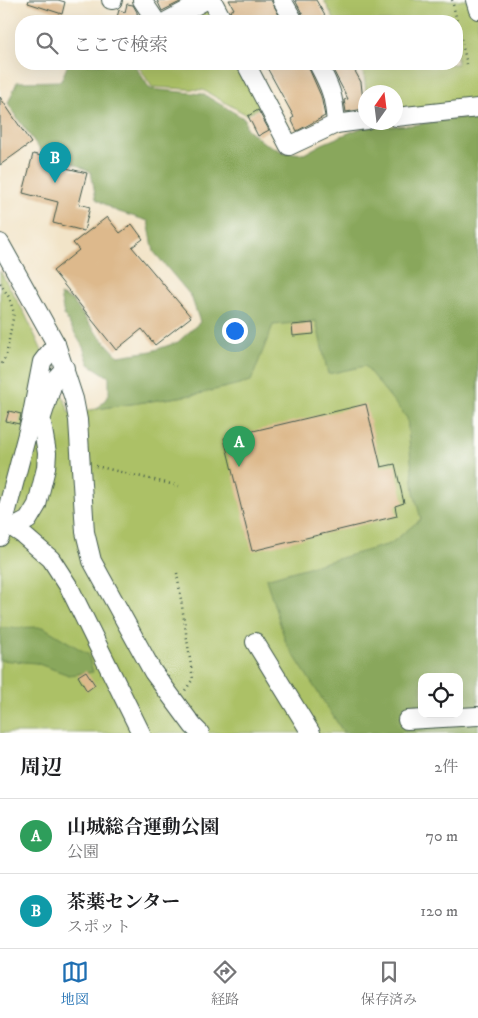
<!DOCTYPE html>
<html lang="ja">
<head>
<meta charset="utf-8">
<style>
	:root { --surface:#fff; --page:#f2f2f2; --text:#202124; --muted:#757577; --line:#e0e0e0; --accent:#1f6fb2 }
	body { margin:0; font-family:"IM FELL DW Pica","Noto Serif JP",serif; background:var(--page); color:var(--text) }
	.controls { position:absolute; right:15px; bottom:15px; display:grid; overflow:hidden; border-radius:10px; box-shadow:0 5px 20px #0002 }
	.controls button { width:45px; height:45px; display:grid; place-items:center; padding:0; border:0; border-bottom:1px solid var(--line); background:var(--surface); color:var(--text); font:25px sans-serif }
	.compass { position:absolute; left:358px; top:85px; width:45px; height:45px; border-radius:50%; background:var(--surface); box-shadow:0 5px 20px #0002; rotate:14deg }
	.you { position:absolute; left:234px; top:330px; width:18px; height:18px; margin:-12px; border:4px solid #fff; border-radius:50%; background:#1a73e8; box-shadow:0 0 0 8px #1a73e833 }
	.badge { display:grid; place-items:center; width:32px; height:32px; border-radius:50%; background:var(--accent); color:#fff; font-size:16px; font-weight:700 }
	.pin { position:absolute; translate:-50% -41px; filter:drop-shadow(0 1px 2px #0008) }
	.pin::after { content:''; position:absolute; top:26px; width:18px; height:15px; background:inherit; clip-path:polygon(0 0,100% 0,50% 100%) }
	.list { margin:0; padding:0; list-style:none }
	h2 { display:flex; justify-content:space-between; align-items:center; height:65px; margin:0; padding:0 20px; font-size:21px }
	h2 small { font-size:16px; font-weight:400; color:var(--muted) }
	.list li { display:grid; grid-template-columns:32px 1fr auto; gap:15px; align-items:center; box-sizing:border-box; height:75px; padding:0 20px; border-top:1px solid var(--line) }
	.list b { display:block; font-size:19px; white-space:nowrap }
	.list p { margin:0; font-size:16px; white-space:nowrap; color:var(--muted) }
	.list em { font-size:16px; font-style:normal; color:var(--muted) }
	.icon { flex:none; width:28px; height:28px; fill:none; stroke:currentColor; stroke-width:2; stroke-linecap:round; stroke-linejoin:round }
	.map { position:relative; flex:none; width:478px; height:733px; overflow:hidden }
	.search { position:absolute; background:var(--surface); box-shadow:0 5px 20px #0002; left:15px; right:15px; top:15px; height:55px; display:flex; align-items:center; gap:12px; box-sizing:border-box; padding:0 18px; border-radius:20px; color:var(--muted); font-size:19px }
	.sheet { height:215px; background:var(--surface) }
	nav { display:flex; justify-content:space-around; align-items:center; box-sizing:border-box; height:70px; border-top:1px solid var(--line); background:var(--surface); font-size:14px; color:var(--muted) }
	nav a { display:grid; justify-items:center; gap:2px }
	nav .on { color:var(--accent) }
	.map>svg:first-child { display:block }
	.green { fill:#acc166; stroke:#667f4d }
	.forest { fill:#89a75b; stroke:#547248; fill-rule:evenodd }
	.building { fill:#ddb98c }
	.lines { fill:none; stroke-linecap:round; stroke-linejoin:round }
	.minor-casing { stroke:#3f564a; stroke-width:20 }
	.path { stroke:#3f564a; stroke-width:2.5; stroke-dasharray:1 4; stroke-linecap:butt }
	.minor { stroke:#fff; stroke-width:18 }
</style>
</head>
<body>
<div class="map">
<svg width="478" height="733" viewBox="0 0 478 733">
	<rect width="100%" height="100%" fill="#fdfcf7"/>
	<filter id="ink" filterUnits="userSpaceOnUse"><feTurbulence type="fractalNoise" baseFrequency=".02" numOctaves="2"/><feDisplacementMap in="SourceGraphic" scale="10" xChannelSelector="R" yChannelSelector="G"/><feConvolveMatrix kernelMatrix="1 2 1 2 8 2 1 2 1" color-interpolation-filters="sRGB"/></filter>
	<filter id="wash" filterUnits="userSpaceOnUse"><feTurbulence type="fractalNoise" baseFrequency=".0096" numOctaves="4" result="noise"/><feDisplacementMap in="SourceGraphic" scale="20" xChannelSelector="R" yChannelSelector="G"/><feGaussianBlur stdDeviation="1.12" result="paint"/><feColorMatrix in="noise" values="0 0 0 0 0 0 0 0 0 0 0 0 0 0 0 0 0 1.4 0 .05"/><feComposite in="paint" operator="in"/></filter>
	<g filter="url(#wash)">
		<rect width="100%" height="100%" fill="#f2e4c8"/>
		<g class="green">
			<path d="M324,0H475L478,10V113L396,118V92H366L364,74L358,64H457V21H335Z"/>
			<path d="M205,7L213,11L218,21H183Z"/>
			<path d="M137,64H240L262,106L247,115L203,90L152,87Z"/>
			<path d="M478,236V520L338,724L344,733H0V271L25,314L66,403L69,413L199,394L231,273Z"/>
		</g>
		<g class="forest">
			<path d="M68,64H134L150,89L203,94L245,119L246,128L263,142L283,152L304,154L322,144L363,127L413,125L478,115V733H344L286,643L266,579L390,544L421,519L414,493L407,418L365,366L328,374L316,321L273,325L251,381L199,394L97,409L109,395V377L89,364L83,347L64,315L60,295L72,300L93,329L118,356L152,351L178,342L200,322L191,296L154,252L148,221L116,211L96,199L91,172L75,164L44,155L17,118L8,103L17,82L61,81ZM422,677H459V714H422Z"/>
			<path d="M43,627L88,654L93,672L69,675L36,663L0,660V628Z"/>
		</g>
		<g id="blocks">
			<g class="building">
				<path d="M29,0H58L65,2L62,14L28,3Z"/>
				<path d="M157,0H184L162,11Z"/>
				<path d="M229,0H271L282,21H234L230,11L234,9Z"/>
				<path d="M295,0H316L328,21H306Z"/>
				<path d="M127,4L133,5L137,12V14L139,15L143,21H116L119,10L125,12Z"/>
				<path d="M265,64H307L321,96L325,116L297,131L291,119L294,117Z"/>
				<path d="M330,64H351L361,82L364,109L346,112L344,100L348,99Z"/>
				<path d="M0,97L31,143L0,165Z"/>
				<path d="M258,110L269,130L258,136L248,116Z"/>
				<path d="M33,154L50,158L49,164L87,173L79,204L90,207L84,231L53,223L58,202L23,193Z"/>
				<path d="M107,217L120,233L132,224L143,239L132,247L191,317L155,345L142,329L116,350L53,271L79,250L73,243Z"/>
				<path d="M313,323L314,334L293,336L292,325Z"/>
				<path d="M366,404L381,467L395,464L404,503L395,506L397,516L252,551L224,438Z"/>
				<path d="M9,411L21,414L19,424L6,421Z"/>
				<path d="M86,671L95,685L87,691L78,676Z"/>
			</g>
		</g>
	</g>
	<g filter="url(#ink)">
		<use href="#blocks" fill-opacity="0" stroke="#3f564a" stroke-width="1"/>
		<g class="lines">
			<defs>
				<g id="minor">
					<path d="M111,0H113"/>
					<path d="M142,0L156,21"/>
					<path d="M212,0L223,21"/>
					<path d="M282,0L294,21"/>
					<path d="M475,0L478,10"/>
					<path d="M167,21L206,0"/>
					<path d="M246,64L289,146L336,124L366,120"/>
					<path d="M318,64C331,88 334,96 336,124"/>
					<path d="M396,117L478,108"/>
					<path d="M0,243L56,344L74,399L78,420L85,532L92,561L153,672L193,726L200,733"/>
					<path d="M41,420L54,380L65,368"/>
					<path d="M13,528L22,534L51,559L69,587L141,733"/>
					<path d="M13,528L28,520L37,505L46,468L47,453L41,418"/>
					<path d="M0,537L31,419L42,362L56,344"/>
					<path d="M255,642L311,733"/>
					<path d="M407,720L478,716"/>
				</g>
			</defs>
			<use href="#minor" class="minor-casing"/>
			<g class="path">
				<path d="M452,0L467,64"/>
				<path d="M0,283L9,297L14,313L6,356L0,367"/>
				<path d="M96,466L179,486"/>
				<path d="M177,573L193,679L184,692"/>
			</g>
			<use href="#minor" class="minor"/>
		</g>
	</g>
</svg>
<div class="controls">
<button><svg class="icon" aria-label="locate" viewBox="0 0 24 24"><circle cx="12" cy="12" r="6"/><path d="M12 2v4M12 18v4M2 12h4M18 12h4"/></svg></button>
</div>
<svg class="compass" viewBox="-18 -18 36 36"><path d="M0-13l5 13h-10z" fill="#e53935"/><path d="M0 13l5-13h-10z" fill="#757577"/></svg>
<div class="you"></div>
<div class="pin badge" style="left:239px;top:467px;background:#2e9e5b">A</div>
<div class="pin badge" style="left:55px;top:183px;background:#0f9aa8">B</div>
<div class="search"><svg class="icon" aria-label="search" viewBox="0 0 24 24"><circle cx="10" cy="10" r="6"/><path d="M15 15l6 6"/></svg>ここで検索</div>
</div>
<section class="sheet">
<h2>周辺<small>2件</small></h2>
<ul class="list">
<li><span class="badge" style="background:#2e9e5b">A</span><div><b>山城総合運動公園</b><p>公園</p></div><em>70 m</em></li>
<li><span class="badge" style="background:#0f9aa8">B</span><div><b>茶薬センター</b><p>スポット</p></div><em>120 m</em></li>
</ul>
</section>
<nav>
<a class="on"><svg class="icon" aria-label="map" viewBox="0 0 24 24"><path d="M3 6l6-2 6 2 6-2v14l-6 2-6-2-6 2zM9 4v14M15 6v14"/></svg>地図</a>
<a><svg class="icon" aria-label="directions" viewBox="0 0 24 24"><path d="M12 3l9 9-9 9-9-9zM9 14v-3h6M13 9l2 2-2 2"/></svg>経路</a>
<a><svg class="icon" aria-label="saved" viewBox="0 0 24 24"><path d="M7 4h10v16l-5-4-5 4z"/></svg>保存済み</a>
</nav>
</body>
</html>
